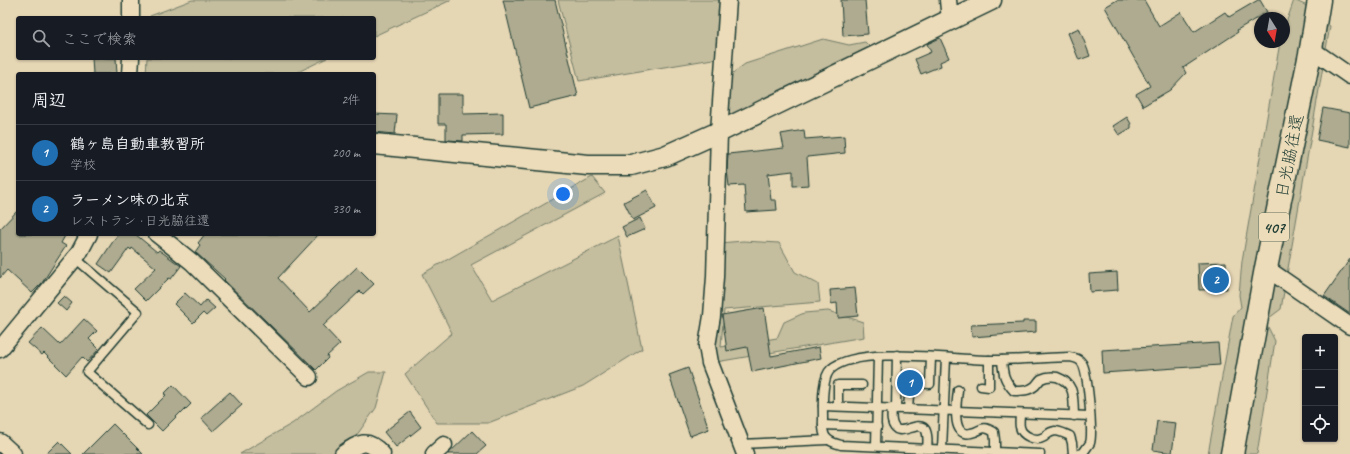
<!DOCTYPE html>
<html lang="ja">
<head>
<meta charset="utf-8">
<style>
	:root { --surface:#171b24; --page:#20242c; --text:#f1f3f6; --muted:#9ea1a6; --line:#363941; --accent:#1f6fb2 }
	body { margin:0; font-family:Caveat,"Klee One",sans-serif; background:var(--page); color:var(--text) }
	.controls { position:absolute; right:12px; bottom:12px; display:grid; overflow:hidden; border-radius:4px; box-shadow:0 1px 3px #0004 }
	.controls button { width:36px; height:36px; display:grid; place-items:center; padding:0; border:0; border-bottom:1px solid var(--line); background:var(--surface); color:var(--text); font:20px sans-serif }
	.compass { position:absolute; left:1254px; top:12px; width:36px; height:36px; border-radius:50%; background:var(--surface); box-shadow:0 1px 3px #0004; rotate:169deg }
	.you { position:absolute; left:563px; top:194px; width:14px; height:14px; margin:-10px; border:3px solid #fff; border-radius:50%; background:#1a73e8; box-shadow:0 0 0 6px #1a73e833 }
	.badge { display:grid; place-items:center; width:26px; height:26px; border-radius:50%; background:var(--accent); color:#fff; font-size:13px; font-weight:700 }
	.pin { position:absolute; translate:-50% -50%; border:2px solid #fff; box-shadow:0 1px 4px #0006 }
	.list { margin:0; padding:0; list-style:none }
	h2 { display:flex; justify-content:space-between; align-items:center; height:52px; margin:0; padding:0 16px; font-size:17px }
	h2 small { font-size:13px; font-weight:400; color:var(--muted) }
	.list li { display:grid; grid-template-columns:26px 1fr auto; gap:12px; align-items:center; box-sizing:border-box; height:56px; padding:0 16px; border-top:1px solid var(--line) }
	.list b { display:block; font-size:15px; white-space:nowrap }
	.list p { margin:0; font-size:13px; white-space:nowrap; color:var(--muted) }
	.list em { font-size:13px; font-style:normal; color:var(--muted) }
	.icon { flex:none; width:22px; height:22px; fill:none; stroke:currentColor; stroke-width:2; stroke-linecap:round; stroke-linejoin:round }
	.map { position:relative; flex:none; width:1350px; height:454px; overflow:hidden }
	.search { position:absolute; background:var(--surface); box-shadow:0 1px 3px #0004; left:16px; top:16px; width:360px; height:44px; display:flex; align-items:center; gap:10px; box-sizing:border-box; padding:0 14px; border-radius:4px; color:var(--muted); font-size:15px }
	.panel { position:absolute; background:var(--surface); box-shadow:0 1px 3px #0004; left:16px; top:72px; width:360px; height:164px; border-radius:4px }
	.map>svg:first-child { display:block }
	.green { fill:#c4bd9e; stroke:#727d69 }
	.building { fill:#aeab90; stroke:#1f3d34 }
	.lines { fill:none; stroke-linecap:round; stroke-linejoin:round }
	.service-casing { stroke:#1f3d34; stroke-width:11 }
	.minor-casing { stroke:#1f3d34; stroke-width:19 }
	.tertiary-casing { stroke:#1f3d34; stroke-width:23 }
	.trunk-casing { stroke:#1f3d34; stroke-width:25 }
	.service { stroke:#eddcb9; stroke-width:8 }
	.minor { stroke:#eddcb9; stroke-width:16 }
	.tertiary { stroke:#eddcb9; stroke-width:20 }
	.trunk { stroke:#eddcb9; stroke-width:22 }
	.labels { text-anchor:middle; stroke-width:4; stroke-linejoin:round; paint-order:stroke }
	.shield { fill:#eddcb9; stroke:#5d6d5c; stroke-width:1 }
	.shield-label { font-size:16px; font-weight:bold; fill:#1f3d34 }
	.street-label { font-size:17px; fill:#1f3d34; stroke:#eddcb9 }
</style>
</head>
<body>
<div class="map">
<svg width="1350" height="454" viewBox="0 0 1350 454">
	<rect width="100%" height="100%" fill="#e5d6b4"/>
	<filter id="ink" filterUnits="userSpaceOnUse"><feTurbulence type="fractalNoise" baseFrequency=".025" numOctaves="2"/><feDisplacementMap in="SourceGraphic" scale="8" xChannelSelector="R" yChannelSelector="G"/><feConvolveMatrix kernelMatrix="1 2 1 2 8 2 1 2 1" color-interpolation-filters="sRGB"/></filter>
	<g filter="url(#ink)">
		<g class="green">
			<path d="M192,0H451L374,36V18H150V16Z"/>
			<path d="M558,0H721L719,58L579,81Z"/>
			<path d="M1294,0L1307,6L1330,26L1281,309L1265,321L1275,341L1257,454H1208L1233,316L1241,307L1239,295L1242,261L1280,42H1284V29Z"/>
			<path d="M823,39L849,45L865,42L873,50L729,120L724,97L726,78L745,64Z"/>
			<path d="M147,58H327L298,72L297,74H146Z"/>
			<path d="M592,177L605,193L471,265L492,300L618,236L642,349L583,386L488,423H437L405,374L452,333L422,274Z"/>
			<path d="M743,241L779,243L795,272L818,284L820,302L724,310L721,347L777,338L784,322L804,313L828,311L863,322L864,337L716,362L719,243Z"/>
			<path d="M369,372H386L376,408L354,439L347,454H240L293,423L336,391Z"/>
		</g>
		<g class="building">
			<path d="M503,0H555L578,96L529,108Z"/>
			<path d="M841,0H865L868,34L843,36Z"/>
			<path d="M1117,0H1144L1159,26L1181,12L1194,32L1225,12L1229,17L1258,0H1260L1267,12L1237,30L1238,32L1183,68L1186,73L1170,90L1143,106L1136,94L1150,86L1105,7Z"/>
			<path d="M1079,28L1090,56L1079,60L1068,33Z"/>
			<path d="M940,38L949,58L940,62L941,66L921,74L915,59L931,52L927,44Z"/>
			<path d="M92,58H116L117,74H93Z"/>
			<path d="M438,94H463V114L503,113V134L463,135V141L446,140V124H438Z"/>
			<path d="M1323,108L1350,113V147L1317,140Z"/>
			<path d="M374,114L397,115L395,134L374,132Z"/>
			<path d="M1127,117L1131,124V128L1119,135L1113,126Z"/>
			<path d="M804,130L805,139L844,136L845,153L807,157L809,185L793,186V171L768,174L771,200H776L777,210L746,212L744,185L729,186L727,170L728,154L784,148L781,134Z"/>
			<path d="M647,190L656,208L633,220L624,202Z"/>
			<path d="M18,210V234H66L61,243L66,246L42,283L32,293L7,270L0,278V229Z"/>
			<path d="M640,218L645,229L627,237L622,227Z"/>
			<path d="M118,234H135L157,252L159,250L181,266L171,279L169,278L146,301L134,289L156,268L132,248L131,250L129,248L111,273L98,264Z"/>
			<path d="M205,234H319L278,278L310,312L357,267L374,284L363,294L360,291L323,326L340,344L327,356L328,358L316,370L224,280L225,279L195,252L200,245L198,243Z"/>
			<path d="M1350,259V314L1324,296Z"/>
			<path d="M1226,262L1227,289L1199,290L1198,263Z"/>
			<path d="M1117,272L1118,290L1090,292L1089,274Z"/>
			<path d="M855,288L858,316L838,318L837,303L831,304L830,290Z"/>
			<path d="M185,293L200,307L206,300L215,308L206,316L203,313L193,323L174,304Z"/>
			<path d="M64,296L72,303L66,311L57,303Z"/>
			<path d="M764,308L771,356L819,347L821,358L752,372L747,347L727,351L722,315Z"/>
			<path d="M84,319L97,331L89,339L99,349L87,362L82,357L66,375L44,353L42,355L28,343L42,328L60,345Z"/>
			<path d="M1023,321H1036V332L972,337L971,325L1023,323Z"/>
			<path d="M1218,343L1220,365L1103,373L1102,350Z"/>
			<path d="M688,368L709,429L690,436L669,375Z"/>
			<path d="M173,385L191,404L182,413L181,412L162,431L146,415L166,395L164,394Z"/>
			<path d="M230,392L242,405L213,431L201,418Z"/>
			<path d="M410,412L421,427L396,447L384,432Z"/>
			<path d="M1157,421L1176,423L1172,453L1153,450Z"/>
			<path d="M113,424L143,454H83Z"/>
			<path d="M472,431L486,446L477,454H448Z"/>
			<path d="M59,441L72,454H46Z"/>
		</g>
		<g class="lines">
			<defs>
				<g id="service">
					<path d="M75,258L138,312L87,372L148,425"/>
					<path d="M1002,360C1003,374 1004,380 1014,391C1022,391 1029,391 1035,386C1037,384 1039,381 1041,379C1045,377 1052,376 1057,377C1076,384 1073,398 1074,416"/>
					<path d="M981,386L989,387V360"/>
					<path d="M958,390C957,401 950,438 971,433C982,431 981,424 994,432L995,440V452"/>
					<path d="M823,406L1090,416"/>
					<path d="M838,406V385H862"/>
					<path d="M892,408C892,412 891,417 892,421C897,448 932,401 927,449"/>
					<path d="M896,409L897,355"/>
					<path d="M908,409L910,383L930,384L931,357"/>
					<path d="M1020,414C1020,418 1019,423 1020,427C1022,436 1036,442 1044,437C1048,434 1049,432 1055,431C1060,431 1065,434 1070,436L1072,443L1073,454"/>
					<path d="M823,425L877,427"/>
					<path d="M741,444L827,440"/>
					<path d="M876,446L878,356"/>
					<path d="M942,449L946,358"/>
					<path d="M1040,454L841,445C825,441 822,436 823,419C823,407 821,378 831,369C859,345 955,360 993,360C1018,360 1043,358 1069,357C1074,358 1079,358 1082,363C1088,372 1093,433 1090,443C1088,446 1085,450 1083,453L1079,454"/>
				</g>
				<g id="minor">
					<path d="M131,0V18"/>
					<path d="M728,0L719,132L715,277L712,316L707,346L710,363L745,454"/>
					<path d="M948,0L950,20"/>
					<path d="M1311,49L1350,76"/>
					<path d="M130,74L131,58"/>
					<path d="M157,234L192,262L309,377"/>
					<path d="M1266,268L1350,326"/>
					<path d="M0,349L79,253L89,234"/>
					<path d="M0,442L13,454"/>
					<path d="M343,454C359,443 367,437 382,454"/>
					<path d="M434,454L444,445"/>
				</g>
				<path id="tertiary" d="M374,144L588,165H631L665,156L719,132L991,0"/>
				<path id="trunk" d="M1232,454L1266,268L1311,49L1319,0"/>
			</defs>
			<use href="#service" class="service-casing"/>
			<use href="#minor" class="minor-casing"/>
			<use href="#tertiary" class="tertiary-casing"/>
			<use href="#trunk" class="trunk-casing"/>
			<use href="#service" class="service"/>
			<use href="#minor" class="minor"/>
			<use href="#tertiary" class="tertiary"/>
			<use href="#trunk" class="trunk"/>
		</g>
	</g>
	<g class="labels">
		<rect class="shield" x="1259" y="213" width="30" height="28" rx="3"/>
		<g class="shield-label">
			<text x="1274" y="233">407</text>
		</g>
		<g class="street-label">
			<text transform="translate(1289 156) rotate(-79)" y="6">日光脇往還</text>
		</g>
	</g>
</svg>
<div class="controls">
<button>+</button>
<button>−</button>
<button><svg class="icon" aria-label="locate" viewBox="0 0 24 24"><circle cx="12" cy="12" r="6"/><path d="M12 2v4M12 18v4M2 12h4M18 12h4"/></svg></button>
</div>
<svg class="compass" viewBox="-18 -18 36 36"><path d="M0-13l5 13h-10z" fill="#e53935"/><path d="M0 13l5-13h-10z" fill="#9ea1a6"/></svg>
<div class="you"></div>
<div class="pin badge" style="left:910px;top:383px">1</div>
<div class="pin badge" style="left:1216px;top:280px">2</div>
<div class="search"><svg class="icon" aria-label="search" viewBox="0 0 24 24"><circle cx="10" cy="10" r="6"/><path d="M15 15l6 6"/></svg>ここで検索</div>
<section class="panel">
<h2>周辺<small>2件</small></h2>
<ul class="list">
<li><span class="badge">1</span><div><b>鶴ヶ島自動車教習所</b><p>学校</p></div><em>200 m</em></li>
<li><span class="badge">2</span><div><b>ラーメン味の北京</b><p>レストラン · 日光脇往還</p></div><em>330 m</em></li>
</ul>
</section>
</div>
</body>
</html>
